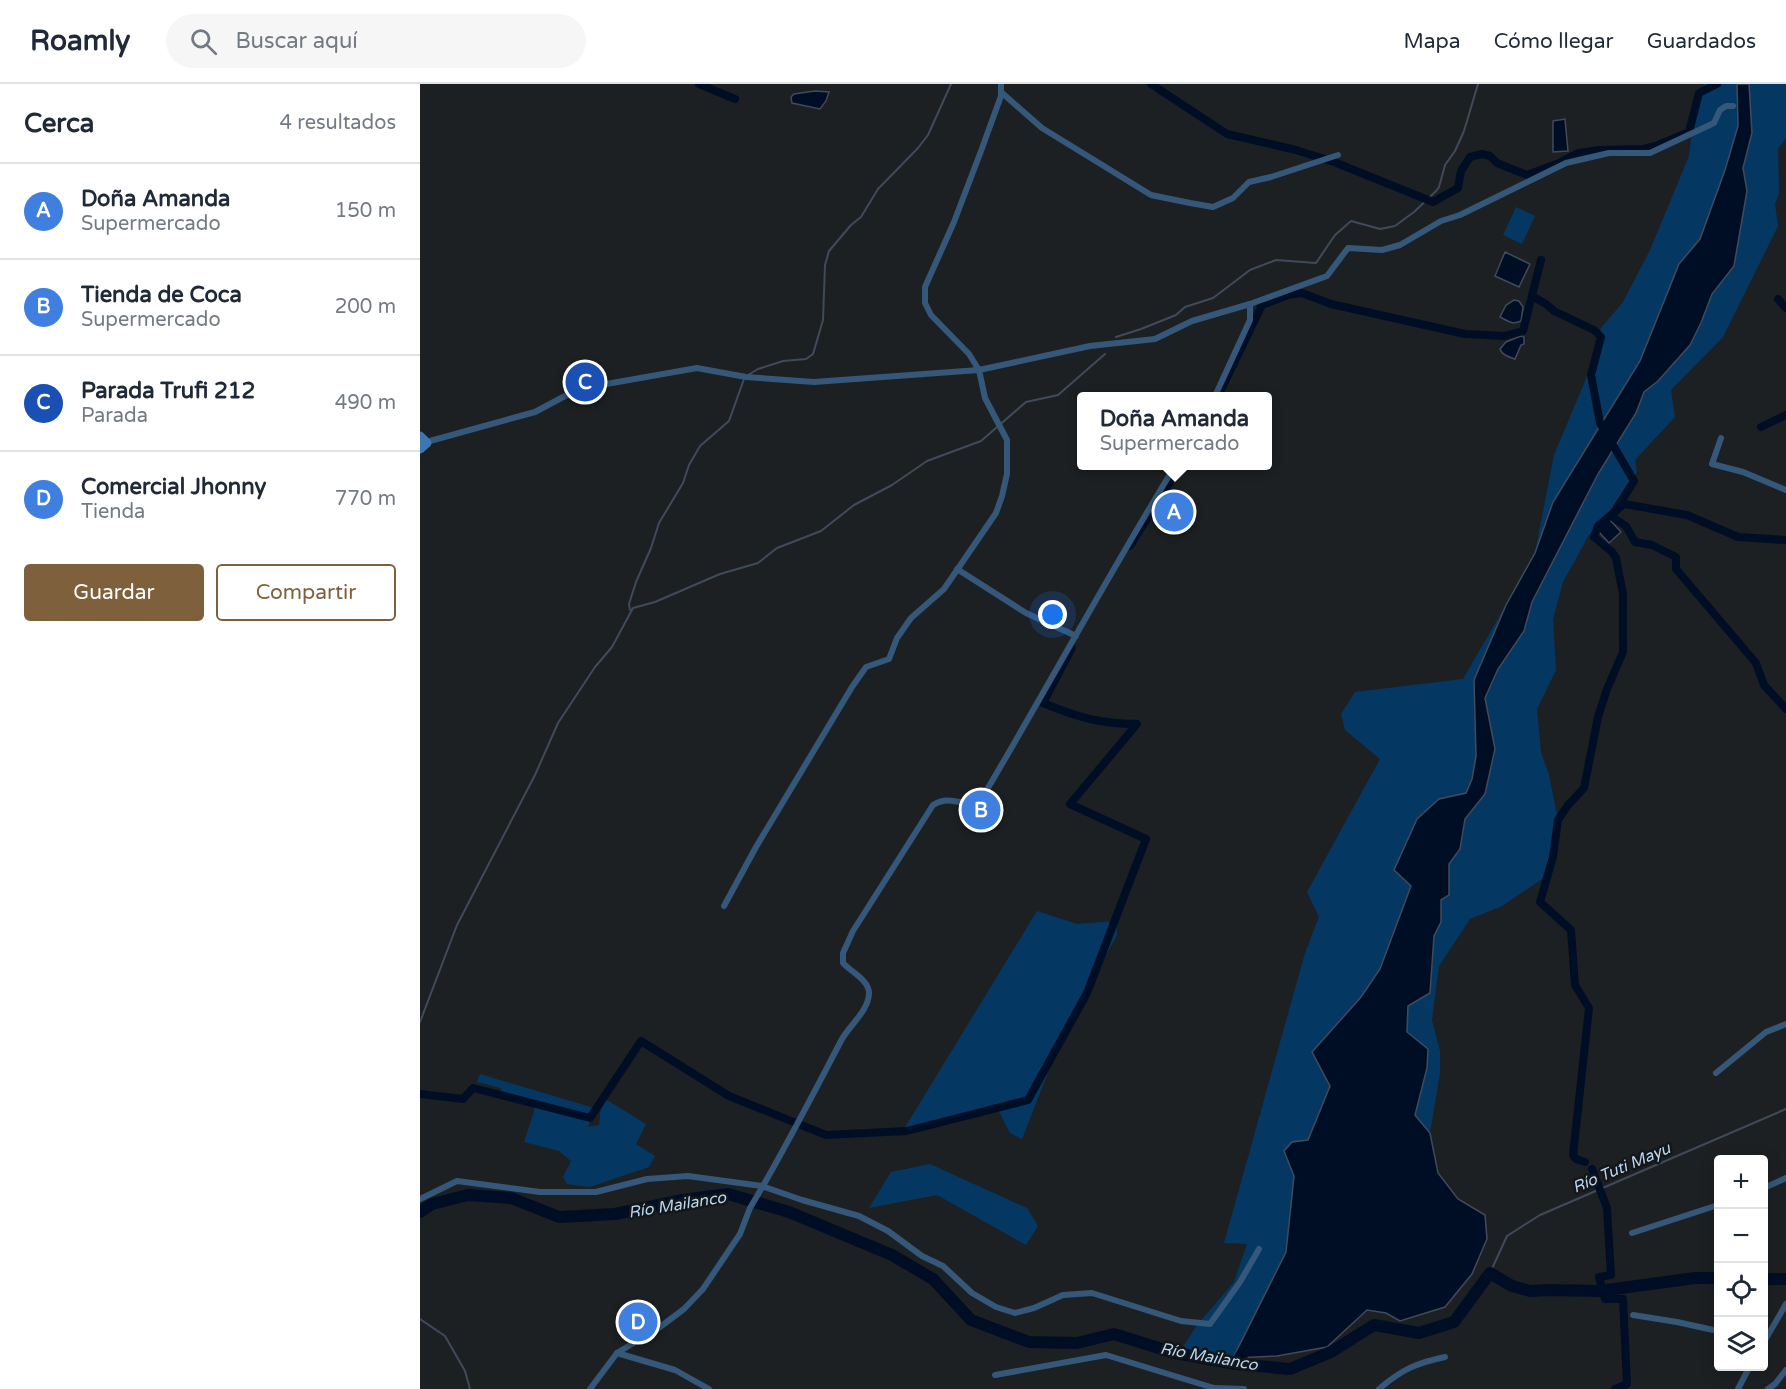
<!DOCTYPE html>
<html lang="es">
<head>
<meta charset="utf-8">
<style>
	:root { --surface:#fff; --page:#f6f6f7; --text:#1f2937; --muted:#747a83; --line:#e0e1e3; --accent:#7e613c }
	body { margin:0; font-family:"Varela Round",sans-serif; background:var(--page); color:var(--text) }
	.controls { position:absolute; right:18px; bottom:18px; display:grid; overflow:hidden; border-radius:6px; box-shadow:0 3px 15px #0003 }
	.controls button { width:54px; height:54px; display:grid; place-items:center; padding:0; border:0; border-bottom:2px solid var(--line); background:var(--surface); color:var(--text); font:30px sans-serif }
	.you { position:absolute; left:633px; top:531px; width:21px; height:21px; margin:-15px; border:4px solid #fff; border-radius:50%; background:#1a73e8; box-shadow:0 0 0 9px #1a73e833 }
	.badge { display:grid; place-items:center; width:39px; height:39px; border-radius:50%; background:var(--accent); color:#fff; font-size:20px; font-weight:700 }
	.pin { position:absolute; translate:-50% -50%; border:3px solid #fff; box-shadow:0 2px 6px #0006 }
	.popup { position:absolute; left:657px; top:308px; width:195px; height:78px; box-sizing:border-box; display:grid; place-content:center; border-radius:6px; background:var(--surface); filter:drop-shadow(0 2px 4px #0005); font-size:20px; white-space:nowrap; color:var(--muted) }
	.popup b { font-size:22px; color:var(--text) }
	.popup::after { content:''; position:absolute; left:50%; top:100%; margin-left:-12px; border:12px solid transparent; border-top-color:var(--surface) }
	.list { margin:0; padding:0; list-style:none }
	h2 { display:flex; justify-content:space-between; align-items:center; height:78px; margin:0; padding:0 24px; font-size:26px }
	h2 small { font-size:20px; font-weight:400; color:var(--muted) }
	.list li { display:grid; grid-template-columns:39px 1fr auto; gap:18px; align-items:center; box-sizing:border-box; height:96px; padding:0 24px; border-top:2px solid var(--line) }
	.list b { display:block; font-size:22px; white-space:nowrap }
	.list p { margin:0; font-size:20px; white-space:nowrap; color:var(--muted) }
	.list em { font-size:20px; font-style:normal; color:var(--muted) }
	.actions { display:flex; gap:12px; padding:18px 24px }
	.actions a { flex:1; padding:14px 0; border:2px solid var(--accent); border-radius:6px; text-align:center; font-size:21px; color:var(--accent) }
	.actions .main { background:var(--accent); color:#fff }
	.icon { flex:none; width:33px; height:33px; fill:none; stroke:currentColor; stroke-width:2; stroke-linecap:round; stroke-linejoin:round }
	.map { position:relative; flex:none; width:1366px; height:1305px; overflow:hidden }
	header { display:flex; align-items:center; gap:36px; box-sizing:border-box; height:84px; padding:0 30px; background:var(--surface); border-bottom:2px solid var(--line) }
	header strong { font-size:28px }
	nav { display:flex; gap:33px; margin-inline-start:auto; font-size:21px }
	.search { width:420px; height:54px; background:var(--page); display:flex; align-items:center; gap:15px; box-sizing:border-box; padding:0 21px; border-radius:33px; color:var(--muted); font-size:22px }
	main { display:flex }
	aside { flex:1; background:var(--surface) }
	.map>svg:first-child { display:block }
	.green { fill:#043862 }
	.water { fill:#000e25; stroke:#404a5b; stroke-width:1.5 }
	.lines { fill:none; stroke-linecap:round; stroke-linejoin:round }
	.stream { stroke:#404a5b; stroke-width:2 }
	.canal { stroke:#000e25; stroke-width:8 }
	.river { stroke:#000e25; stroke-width:12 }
	.street { stroke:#35587a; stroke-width:6 }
	.secondary { stroke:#3d77ae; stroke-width:9 }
	.labels { text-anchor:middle; stroke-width:5; stroke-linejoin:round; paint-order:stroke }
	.water-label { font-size:16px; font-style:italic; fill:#b9d6f2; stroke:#141719 }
</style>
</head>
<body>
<header>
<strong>Roamly</strong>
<div class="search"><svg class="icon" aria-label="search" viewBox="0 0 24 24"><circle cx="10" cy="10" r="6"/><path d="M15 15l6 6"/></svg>Buscar aquí</div>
<nav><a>Mapa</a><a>Cómo llegar</a><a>Guardados</a></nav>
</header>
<main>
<aside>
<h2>Cerca<small>4 resultados</small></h2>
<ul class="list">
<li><span class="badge" style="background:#3f7fe0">A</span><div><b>Doña Amanda</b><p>Supermercado</p></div><em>150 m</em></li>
<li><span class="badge" style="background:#3f7fe0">B</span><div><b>Tienda de Coca</b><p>Supermercado</p></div><em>200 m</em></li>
<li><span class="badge" style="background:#1a4fb4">C</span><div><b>Parada Trufi 212</b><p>Parada</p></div><em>490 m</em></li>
<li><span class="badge" style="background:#3f7fe0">D</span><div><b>Comercial Jhonny</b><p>Tienda</p></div><em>770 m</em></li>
</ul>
<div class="actions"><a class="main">Guardar</a><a>Compartir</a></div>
</aside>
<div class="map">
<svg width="1366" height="1305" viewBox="0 0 1366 1305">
	<rect width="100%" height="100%" fill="#1d2022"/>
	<g class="green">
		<path d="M1285,0H1317L1318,42L1305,86L1280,156L1259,180L1220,277L1186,336L1115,469L1134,371L1166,295L1181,244L1203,218L1230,166L1269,72L1275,18Z"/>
		<path d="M1329,0H1366V54L1358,65L1359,109L1355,120L1358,142L1303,253L1251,306L1255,333L1215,376L1217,388L1185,433L1169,451L1143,498L1133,535L1136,586L1117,625L1121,668L1129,691L1138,736L1133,773L1128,791L1082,822L1050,835L1019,882L1012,936L1020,967V989L1010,1049L995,1031L1007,984L987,948L988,922L1010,909L1014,852L1021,838V815L1029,811V780L1040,765L1045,735L1065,710L1075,665L1065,614L1078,585L1104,547L1112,518L1178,390L1216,329L1224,308L1238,297L1281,239L1292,210L1314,182L1327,107L1323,84L1332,49Z"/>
		<path d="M1096,123L1115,132L1102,160L1083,151Z"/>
		<path d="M1086,521L1054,596L1056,672L1052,695L1046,709L1019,715L991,802L960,885L941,913L910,1002L888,1056L872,1058L865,1067L874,1092L866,1168L813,1274L761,1266L777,1241L814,1198L827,1160L804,1159L885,869L899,833L887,808L960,675L925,646L921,630L935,608L1043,595Z"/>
		<path d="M617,827L657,840L696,837L697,851L644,948L602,1055L590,1049L575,1020L542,1032L484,1045Z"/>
		<path d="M60,990L174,1024L168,1043L179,1041L182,1013L226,1040L216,1060L235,1072L229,1083L170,1103L147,1100L143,1093L151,1077L139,1067L104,1058L116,1021L82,1011L81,1004L57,998Z"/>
		<path d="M510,1080L607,1124L618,1142L606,1161L517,1111L449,1124L471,1088Z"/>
	</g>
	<g class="water">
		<path d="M1317,0H1329L1332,49L1323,84L1327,107L1314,182L1292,210L1281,239L1270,261L1238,297L1224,308L1216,329L1178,390L1112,518L1104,547L1078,585L1065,614L1075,665L1065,710L1045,735L1040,765L1029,780V811L1021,816V838L1014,852L1010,909L988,922L987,948L1008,965L1007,984L995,1031L1010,1049L1018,1089L1038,1115L1065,1131L1067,1155L1052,1190L1025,1223L980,1237L966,1229L947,1226L907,1263L857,1272L813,1274L866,1168L874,1092L864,1067L872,1058L888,1056L910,1002L892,968L941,913L960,885L991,802L974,786L997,735L1019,715L1046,709L1052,695L1056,672L1054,596L1086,521L1115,469L1133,418L1220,277L1259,180L1280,155L1305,86L1318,42Z"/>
		<path d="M395,7L409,8L406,17L400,25L372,19L371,13L374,10Z"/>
		<path d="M1145,35L1148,67L1133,68V37Z"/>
		<path d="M1085,168L1110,180L1099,203L1075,192Z"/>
		<path d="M1094,216L1099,217L1103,223L1101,237C1092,241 1088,237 1080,233L1086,221Z"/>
		<path d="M1101,252L1104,253V260L1101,261L1095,275C1089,273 1082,271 1080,265L1086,258Z"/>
		<path d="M1189,435L1201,448L1189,459L1177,446Z"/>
	</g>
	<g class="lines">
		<g class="stream">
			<path d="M696,253L721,245L756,231L765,223L793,214L830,186L856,176L896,179L915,151L931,137L960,145L975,142L994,128L1016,107L1019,103L1025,81L1035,67L1044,47L1058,0"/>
			<path d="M328,291L338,285L363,277L386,275L393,270L403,236L405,181L409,167L431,141L441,133L458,105L498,64L508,51L531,0"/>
			<path d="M210,526L209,520L216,498L231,464L239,439L263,399L269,381L280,362L309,337L324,295"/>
			<path d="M0,938L37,841L115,691L138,639L175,583L192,563L213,524L235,518L300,490L338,479L357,464L401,447L434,421L472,401L507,377L561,357L606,318L638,311L685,270"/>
			<path d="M1070,1189L1087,1152L1120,1131L1366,1025"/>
			<path d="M0,1235L25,1252L45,1287L50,1305"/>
		</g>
		<g class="canal">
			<path d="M279,0L315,15"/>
			<path d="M731,0L807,50L876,66L914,78L1013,118L1038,104L1041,87L1050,73L1062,70L1070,72L1077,79L1107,91L1139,79L1158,69L1180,66L1223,65L1236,62L1269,48L1279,9L1297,0"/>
			<path d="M1112,212L1126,220L1134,227L1174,246L1181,253L1171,291L1180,339L1214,397L1197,424"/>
			<path d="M1358,215L1366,224"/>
			<path d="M798,312L842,221L868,211L882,209L911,220L1045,250L1084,252L1103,247L1121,176"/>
			<path d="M1341,343L1366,331"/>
			<path d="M1193,431L1195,435L1206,442L1215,458L1232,461L1256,473V485L1336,579L1344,601L1366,625"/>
			<path d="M710,462L760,382"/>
			<path d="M0,1010L43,1015L53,1004L170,1034L221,957L309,1012L406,1051L487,1047L608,1016L667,909L726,755L650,720L717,640C680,640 657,633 623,619L652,564"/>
			<path d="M1165,1078L1156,1075L1153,1071L1169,924L1155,901L1151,846L1120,818L1133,773L1138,736L1148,721L1164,704L1178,633L1187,605L1203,568V510L1196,474L1192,468L1174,453L1178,442L1204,420L1267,431L1318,453L1366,456"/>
			<path d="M1172,1085L1187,1124L1191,1191L1179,1193L1185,1215H1203L1207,1300L1195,1305"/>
		</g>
		<g class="river">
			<path d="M0,1128L12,1120L48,1111L91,1114L139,1133L195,1130L263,1116L308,1110L369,1128L472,1171L513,1195L551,1236L609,1258L657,1259L694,1250L755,1269L816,1280L870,1285L911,1268L954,1241L999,1249L1034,1238L1070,1189L1092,1202L1110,1207L1130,1206L1179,1207L1275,1194H1298"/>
			<path d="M1344,1195H1366"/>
			<path d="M816,1280L828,1261"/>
		</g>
		<g class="street">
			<path d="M581,8L622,44L731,111L770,119L793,123L813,114L829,98L851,93L918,71"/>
			<path d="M795,312L830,236V220"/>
			<path d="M1301,354L1292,380L1323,388L1366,406"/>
			<path d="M7,359L10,357L115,328L158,305L277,284L326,293L394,298L559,286L670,262L735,255L772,237L830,220L907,192L928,164L962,166L980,161L1021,137L1040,131L1146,79L1189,69H1230L1294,39L1300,26L1306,22H1313"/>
			<path d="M537,485L606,529L656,552"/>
			<path d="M304,822L336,763L432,603L446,583L469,575L477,554L491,534L524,505L576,429L582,412L587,390V356L565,314L559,286L549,270L511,231L505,219V203L534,138L561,67L581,12V0"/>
			<path d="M1296,989L1346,948L1366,940"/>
			<path d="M1344,1104L1366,1094"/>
			<path d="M0,1115L37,1097L120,1108H176L227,1095L268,1092L342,1102L382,1116L439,1132L468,1147L502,1172L523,1182L552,1209L576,1223L595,1229L614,1224L643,1211L672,1209L761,1237L790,1240L820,1198L839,1165"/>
			<path d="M1212,1149L1298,1121"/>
			<path d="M1213,1231L1257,1238L1298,1247"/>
			<path d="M1344,1258L1366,1220"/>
			<path d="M197,1269L255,1286L289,1305"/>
			<path d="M575,1291L686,1271L794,1304L824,1305"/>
			<path d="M170,1305L197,1269L240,1243L264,1225L283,1205L320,1150L330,1124C363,1069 392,1012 422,955C430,941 449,926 449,909C449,896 431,888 423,879V869L433,847L513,721C536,707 543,733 568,704C631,597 690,488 755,382"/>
			<path d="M959,1305C981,1286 996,1279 1025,1273"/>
			<path d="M1318,1305L1330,1282"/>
			<path d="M1348,1305L1355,1300L1366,1286"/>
		</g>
		<path class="secondary" d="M0,352L7,359L0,365"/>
	</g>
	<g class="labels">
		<g class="water-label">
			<text transform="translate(1201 1083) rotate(-23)" y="6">Río Tuti Mayu</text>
			<text transform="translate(257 1120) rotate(-9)" y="6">Río Mailanco</text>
			<text transform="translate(789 1272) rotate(10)" y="6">Río Mailanco</text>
		</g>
	</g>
</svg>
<div class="controls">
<button>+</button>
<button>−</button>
<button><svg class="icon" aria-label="locate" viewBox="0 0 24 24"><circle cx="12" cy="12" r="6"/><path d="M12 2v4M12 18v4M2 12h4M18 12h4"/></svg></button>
<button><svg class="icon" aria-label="layers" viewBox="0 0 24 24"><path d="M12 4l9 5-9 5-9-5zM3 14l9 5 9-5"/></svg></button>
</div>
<div class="you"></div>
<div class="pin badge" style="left:754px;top:428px;background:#3f7fe0">A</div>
<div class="popup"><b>Doña Amanda</b>Supermercado</div>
<div class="pin badge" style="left:561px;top:726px;background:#3f7fe0">B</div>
<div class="pin badge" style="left:165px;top:298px;background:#1a4fb4">C</div>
<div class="pin badge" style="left:218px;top:1238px;background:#3f7fe0">D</div>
</div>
</main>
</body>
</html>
